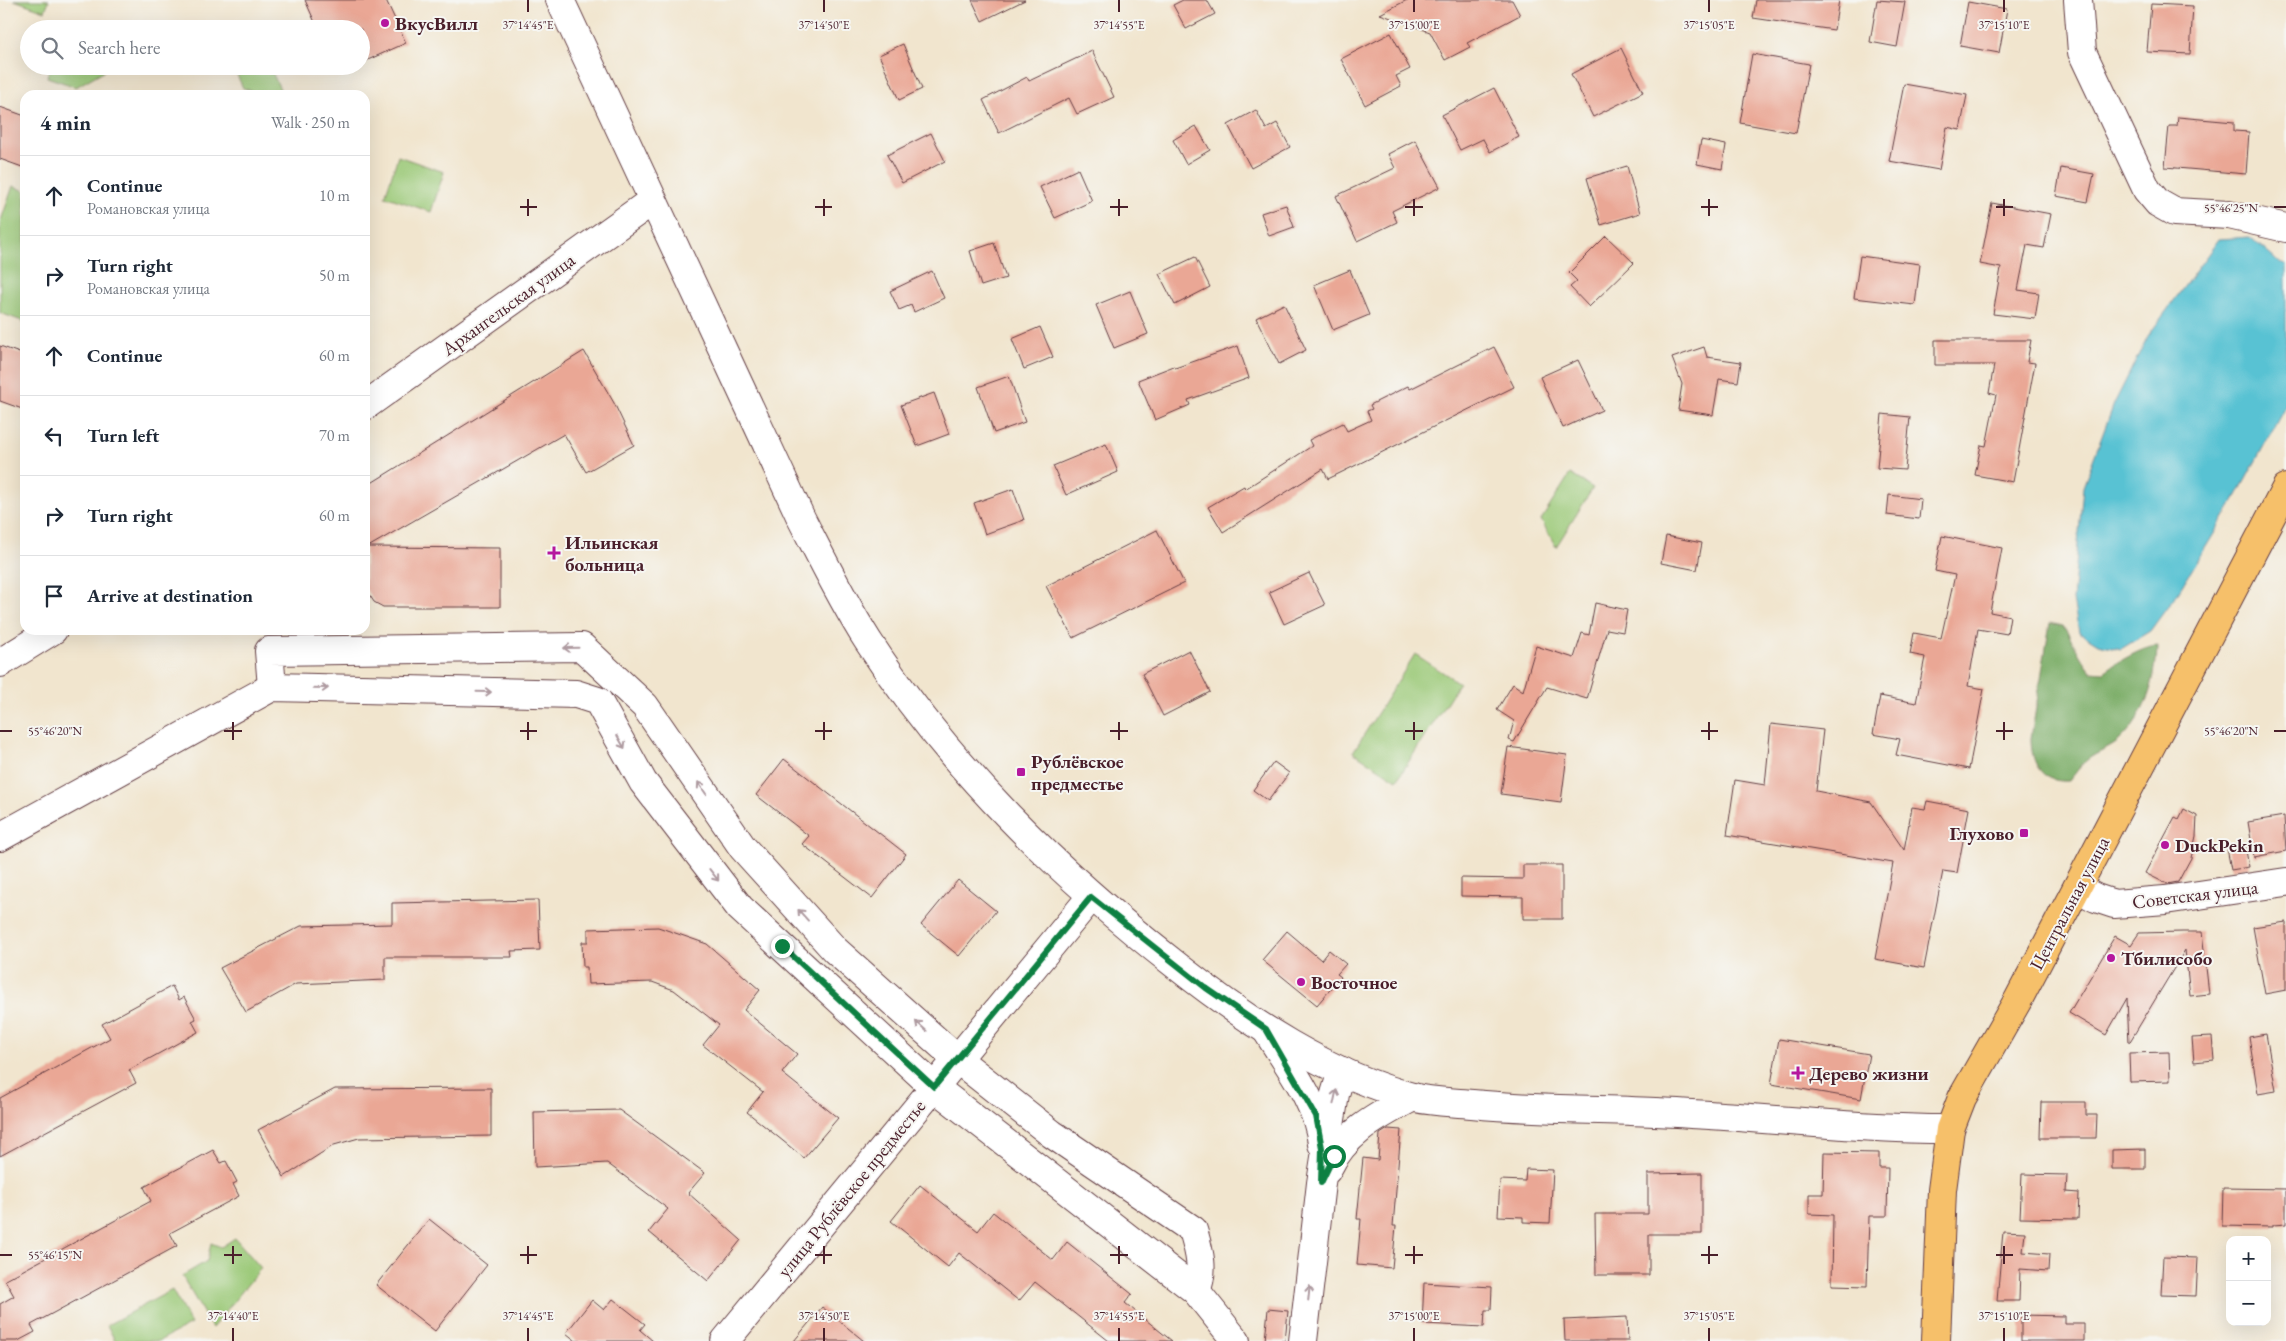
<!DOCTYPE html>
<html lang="en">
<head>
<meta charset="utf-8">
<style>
	:root { --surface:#fff; --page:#f6f6f7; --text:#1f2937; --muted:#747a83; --line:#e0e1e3 }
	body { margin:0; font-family:"EB Garamond",serif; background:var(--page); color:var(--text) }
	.controls { position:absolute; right:15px; bottom:15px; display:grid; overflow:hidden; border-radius:10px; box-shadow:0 5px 20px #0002 }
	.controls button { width:45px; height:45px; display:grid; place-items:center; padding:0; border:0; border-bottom:1px solid var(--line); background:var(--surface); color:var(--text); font:25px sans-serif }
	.stop { position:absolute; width:15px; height:15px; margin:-11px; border:4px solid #0b8043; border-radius:50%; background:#fff }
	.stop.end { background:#0b8043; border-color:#fff; box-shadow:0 1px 5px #0008 }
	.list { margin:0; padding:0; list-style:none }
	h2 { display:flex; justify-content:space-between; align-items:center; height:65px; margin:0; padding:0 20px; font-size:21px }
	h2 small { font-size:16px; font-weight:400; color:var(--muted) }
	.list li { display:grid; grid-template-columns:32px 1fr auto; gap:15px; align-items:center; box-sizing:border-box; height:80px; padding:0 20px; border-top:1px solid var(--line) }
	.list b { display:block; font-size:19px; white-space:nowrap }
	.list p { margin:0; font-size:16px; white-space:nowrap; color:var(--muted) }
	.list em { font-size:16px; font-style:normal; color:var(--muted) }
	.icon { flex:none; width:28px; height:28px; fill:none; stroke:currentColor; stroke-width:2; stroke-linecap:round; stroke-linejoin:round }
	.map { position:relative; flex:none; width:2286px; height:1341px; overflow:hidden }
	.search { position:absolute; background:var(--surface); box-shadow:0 5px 20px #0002; left:20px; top:20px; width:350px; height:55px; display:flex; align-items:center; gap:12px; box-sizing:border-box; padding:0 18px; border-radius:28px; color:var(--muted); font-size:19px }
	.panel { position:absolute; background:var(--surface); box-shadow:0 5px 20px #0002; left:20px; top:90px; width:350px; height:545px; border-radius:15px }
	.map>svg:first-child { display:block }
	.green { fill:#9bc978; stroke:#727452 }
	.forest { fill:#7cad68; stroke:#63664a }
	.water { fill:#58c2d3; stroke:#51707f }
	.building { fill:#eaa795 }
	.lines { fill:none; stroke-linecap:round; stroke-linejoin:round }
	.minor-casing { stroke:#633d43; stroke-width:30 }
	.major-casing { stroke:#633d43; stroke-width:30 }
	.minor { stroke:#fff; stroke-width:28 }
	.major { stroke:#f6c06b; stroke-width:28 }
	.oneway { stroke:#ae9aa0 }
	.route { stroke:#0b8043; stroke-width:6 }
	.ticks { fill:none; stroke:#4a1f2b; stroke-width:2 }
	.poi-dot { fill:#b5179e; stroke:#f6f6f2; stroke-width:2 }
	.labels { text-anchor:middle; stroke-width:4; stroke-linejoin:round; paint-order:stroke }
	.poi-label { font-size:19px; font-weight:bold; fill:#4a1f2b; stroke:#f6f6f2; text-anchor:start }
	.street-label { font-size:19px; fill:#4a1f2b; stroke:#f6f6f2 }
	.ticks-label { font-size:12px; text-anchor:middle; fill:#4a1f2b; stroke:#f6f6f2; stroke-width:4; stroke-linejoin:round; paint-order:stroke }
</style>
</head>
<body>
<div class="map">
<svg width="2286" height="1341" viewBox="0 0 2286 1341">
	<rect width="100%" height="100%" fill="#f6f6f2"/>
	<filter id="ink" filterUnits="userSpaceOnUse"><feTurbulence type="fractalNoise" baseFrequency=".02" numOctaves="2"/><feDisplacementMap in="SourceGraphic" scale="10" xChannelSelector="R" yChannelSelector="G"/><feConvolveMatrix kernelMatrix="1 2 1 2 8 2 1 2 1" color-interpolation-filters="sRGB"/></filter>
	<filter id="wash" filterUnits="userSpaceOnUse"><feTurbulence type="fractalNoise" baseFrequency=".0096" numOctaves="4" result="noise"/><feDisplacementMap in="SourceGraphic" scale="20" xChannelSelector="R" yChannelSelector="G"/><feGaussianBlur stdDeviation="1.12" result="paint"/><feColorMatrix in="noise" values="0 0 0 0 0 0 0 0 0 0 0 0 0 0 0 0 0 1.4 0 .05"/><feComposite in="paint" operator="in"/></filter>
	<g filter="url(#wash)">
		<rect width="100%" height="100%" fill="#f1e5ce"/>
		<g class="green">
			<path d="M14,0H49L45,11Z"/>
			<path d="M50,66H112L76,87L47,77Z"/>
			<path d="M233,66H269L283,95H263L243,88Z"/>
			<path d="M398,156L444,172L431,212L385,196Z"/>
			<path d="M13,186L25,191V322L0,313V223Z"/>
			<path d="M1570,474L1593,488L1556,547L1541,520Z"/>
			<path d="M1415,654L1459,683L1397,780L1353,752Z"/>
			<path d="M235,1238L261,1268L212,1328L182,1276L207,1261L211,1243L221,1247Z"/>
			<path d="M172,1290L191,1324L159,1341H115L107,1325Z"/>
		</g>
		<path class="forest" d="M2050,623L2063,626C2074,641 2079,658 2091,671L2104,672C2116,663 2142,647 2157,646C2156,681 2146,715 2120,740C2110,749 2097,752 2087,760C2080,766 2075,774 2069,781C2041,783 2031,763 2031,738Z"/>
		<path class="water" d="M2250,237L2277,261L2286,264V405L2234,501L2177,594L2150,631L2121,649L2098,644L2079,632L2073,600L2083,487L2114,404L2148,336L2219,239Z"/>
		<g id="blocks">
			<g class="building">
				<path d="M305,0H386L406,43L361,63V29H318Z"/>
				<path d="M972,0H1025L982,21Z"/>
				<path d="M1183,0H1207L1215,14L1186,29L1173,5Z"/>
				<path d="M1407,0H1512L1520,15L1467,43L1470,47L1445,60L1430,32L1380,14Z"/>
				<path d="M1756,0H1839L1834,30L1753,18Z"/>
				<path d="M1877,0L1905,2L1897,47L1870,42Z"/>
				<path d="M1968,2L2007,9L1999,53L1960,46Z"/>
				<path d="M2151,4L2193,6L2190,54L2147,52Z"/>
				<path d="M1391,33L1410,69L1396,76L1401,86L1365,105L1341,59Z"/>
				<path d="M903,44L922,89L899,100L879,55Z"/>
				<path d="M1621,48L1643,92L1593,117L1571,74Z"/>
				<path d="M1092,51L1114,97L1077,114L1069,98L999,133L983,100L1027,77L1029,81Z"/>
				<path d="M1752,54L1809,64L1796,133L1740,123Z"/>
				<path d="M1904,84L1967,95L1960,130L1947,127L1939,170L1889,161Z"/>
				<path d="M1494,88L1519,137L1490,152L1483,139L1460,150L1442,115Z"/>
				<path d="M0,107L25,116V168L0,159Z"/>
				<path d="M1256,110L1266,129L1277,123L1290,147L1251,168L1228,125Z"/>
				<path d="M2178,117L2234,122V131L2249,132L2246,174L2165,167L2169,126H2177Z"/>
				<path d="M1196,126L1210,150L1186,164L1173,140Z"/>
				<path d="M931,133L945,161L902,183L887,155Z"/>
				<path d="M1415,140L1440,187L1392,211L1397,222L1357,241L1336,196L1395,168L1388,154Z"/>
				<path d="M1701,140L1726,145L1722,169L1697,164Z"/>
				<path d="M1627,166L1640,213L1601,225L1587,178Z"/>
				<path d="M2061,168L2094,174L2088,202L2056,196Z"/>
				<path d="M1078,169L1092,201L1055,218L1040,187Z"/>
				<path d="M1992,203L2051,214L2044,248L2027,245L2018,290L2039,293L2035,319L1993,314L2001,268L1980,264Z"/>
				<path d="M1286,205L1294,227L1269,236L1261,213Z"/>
				<path d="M1606,236L1634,263L1589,307L1570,287L1577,281L1569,273Z"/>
				<path d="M994,243L1006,278L981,286L970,251Z"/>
				<path d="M1860,256L1920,264L1915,305L1854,298Z"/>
				<path d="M1195,257L1210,287L1175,305L1159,274Z"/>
				<path d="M1350,270L1369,315L1333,330L1314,285Z"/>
				<path d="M932,271L944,298L914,312L911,305L899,310L890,291Z"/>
				<path d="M1130,291L1148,334L1114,348L1096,305Z"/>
				<path d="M1284,304L1306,350L1279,364L1256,318Z"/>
				<path d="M1040,327L1053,357L1024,369L1012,339Z"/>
				<path d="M1935,340H2031L2027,362L2035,363L2013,482L1975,475L1981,445L1986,446L1996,395L1989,393L1994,365H1935Z"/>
				<path d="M0,346L25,355V410L0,401Z"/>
				<path d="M1238,346L1249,378L1188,400L1190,405L1155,420L1138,380L1174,366L1175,368Z"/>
				<path d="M1494,347L1514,387L1328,479L1323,469L1223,532L1208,507L1244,486L1245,489L1312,446L1309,440L1343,423L1347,431L1371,420L1367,411L1372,409L1370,405L1408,386L1410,389Z"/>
				<path d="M1704,347L1707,357L1741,362L1738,382L1719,379L1713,415L1678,410L1682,384L1672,358Z"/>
				<path d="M584,351L614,403L634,445L586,472L564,434L368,547L500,548V607H383L374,602L365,588V487Z"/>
				<path d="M1578,360L1602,410L1563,428L1540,377Z"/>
				<path d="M1009,376L1025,422L994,433L978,387Z"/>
				<path d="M934,393L949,434L917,446L901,405Z"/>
				<path d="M1882,414L1910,417L1905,470L1877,468Z"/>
				<path d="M1106,444L1118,472L1066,495L1053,466Z"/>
				<path d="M1013,489L1024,520L985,534L974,503Z"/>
				<path d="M1889,495L1921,499L1919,519L1887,515Z"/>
				<path d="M1157,530L1184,583L1073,638L1046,586Z"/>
				<path d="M1666,536L1702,543L1697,570L1661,563Z"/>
				<path d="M1942,536L2002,548L1990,612L2010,616L2007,634L1978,629L1968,686L1984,689L1969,769L1896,755L1900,739L1873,734L1880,696L1916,703L1925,657L1910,654L1914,633L1941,638L1955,575L1935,571Z"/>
				<path d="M1309,573L1325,605L1284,624L1269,592Z"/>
				<path d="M1595,603L1627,610L1623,632L1607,629L1587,699L1547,687L1514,742L1509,740L1514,721L1497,710L1513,684L1523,691L1536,646L1574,658L1582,633L1589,635Z"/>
				<path d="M1189,650L1210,692L1163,716L1142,674Z"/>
				<path d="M1771,724L1823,730L1816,791L1871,802L1904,850L1912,807L1925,809L1927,801L1969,809L1957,873L1943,871L1924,968L1875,959L1893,863L1727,835L1735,780L1765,785Z"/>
				<path d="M1508,747L1567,755L1561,802L1501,794Z"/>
				<path d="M784,759L906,854L872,898L802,844L809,836L756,795Z"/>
				<path d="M1274,762L1289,773L1268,801L1253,790Z"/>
				<path d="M2184,809L2197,816L2196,836L2191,858L2178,882L2167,884L2145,873L2175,817L2179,819Z"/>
				<path d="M2284,816L2286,851L2254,857L2248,822Z"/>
				<path d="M2245,845L2249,867L2231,870L2227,848Z"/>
				<path d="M1523,865H1562V919H1523V897L1461,896V878L1523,879Z"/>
				<path d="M958,880L996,911L959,956L921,925Z"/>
				<path d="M538,900L540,950L511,951L512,957H385V980L296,984L246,1012L220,968L301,926L392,924V903Z"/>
				<path d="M2286,922V990L2265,994L2253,927Z"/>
				<path d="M658,927L707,944L760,990L744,1010L797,1054L782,1073L838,1118L804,1158L747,1112L763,1092L703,1045L719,1025L674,990L652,982L588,984L587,967H583L582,942H588V929Z"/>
				<path d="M1287,931L1321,960L1329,950L1346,964L1337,974L1341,977L1317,1005L1262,960Z"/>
				<path d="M2183,932H2202L2209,994L2190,996L2185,950L2129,1043L2127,998L2106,1035L2069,1013L2115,936L2131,945L2139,933Z"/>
				<path d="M172,986L179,1000L184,997L196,1019L192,1021L198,1032L129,1070L136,1083L0,1156V1098L110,1038L102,1024Z"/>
				<path d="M2266,1034L2276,1091L2258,1094L2249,1037Z"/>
				<path d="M2212,1037L2214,1060L2194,1062L2192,1038Z"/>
				<path d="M1779,1039L1869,1054L1861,1099L1771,1084Z"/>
				<path d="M2169,1052L2170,1081L2130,1082L2129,1053Z"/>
				<path d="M491,1088V1136L359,1138L334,1145L284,1177L258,1130L335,1089Z"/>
				<path d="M2041,1102H2086V1115H2097L2096,1138H2040Z"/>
				<path d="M619,1110L705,1173L688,1193L741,1240L708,1281L649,1232L668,1209L607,1163L535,1167L534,1112Z"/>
				<path d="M1388,1129L1401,1130L1393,1226H1396L1392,1268L1357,1265L1361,1219H1357L1363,1158L1378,1160L1380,1134Z"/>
				<path d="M2145,1149V1169H2112V1150Z"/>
				<path d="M213,1150L221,1163L226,1161L237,1182L233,1184L239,1196L170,1233L177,1246L31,1325L35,1332L18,1341H0V1304L14,1296L5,1280L151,1201L144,1187Z"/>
				<path d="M1824,1152L1879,1153V1168H1888L1887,1216H1869L1867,1286L1832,1285L1833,1215L1809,1214V1194H1823Z"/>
				<path d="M1526,1169L1553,1170L1550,1223L1523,1222V1217L1498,1216L1500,1180L1525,1181Z"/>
				<path d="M1702,1173V1234H1649V1275H1596L1595,1214H1648V1174Z"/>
				<path d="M2022,1174L2067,1175L2066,1192L2079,1193L2078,1219L2020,1218Z"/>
				<path d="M920,1185L978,1231L993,1212L1053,1260L1067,1242L1132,1294L1125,1303L1172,1341H1109L1035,1282L1019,1301L959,1253L948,1267L891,1221Z"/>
				<path d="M2223,1188L2286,1189V1224L2273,1225V1227L2222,1226Z"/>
				<path d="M429,1219L487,1265L435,1331L376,1285Z"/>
				<path d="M2003,1231L2025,1232L2023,1252L2049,1254L2048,1271L2020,1269L2019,1301H1997Z"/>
				<path d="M2163,1257L2198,1258L2196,1296L2161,1295Z"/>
				<path d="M1424,1283L1492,1287L1491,1310H1485L1484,1327L1422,1324Z"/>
				<path d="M613,1299L645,1324L640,1330L653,1341H576L566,1333L592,1300L604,1310Z"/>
				<path d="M822,1307L864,1341H794Z"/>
				<path d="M1268,1309L1288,1311L1285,1341H1265Z"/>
				<path d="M2021,1315L2065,1316V1324H2084V1341H2021Z"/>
				<path d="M1627,1317L1628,1341H1565L1564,1320Z"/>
			</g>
		</g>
	</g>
	<g filter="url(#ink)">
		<use href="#blocks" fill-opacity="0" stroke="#633d43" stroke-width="1"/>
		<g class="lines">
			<defs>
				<g id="minor">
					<path d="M560,0L801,518C822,559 843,602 868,641C951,769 1058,873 1177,966C1248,1022 1328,1075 1416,1098C1434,1102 1454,1102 1472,1104C1533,1110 1594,1109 1655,1112C1754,1116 1851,1129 1950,1129"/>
					<path d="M2078,0L2082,52L2147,190L2158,203L2174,212L2229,215L2286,228"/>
					<path d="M365,406L652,201"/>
					<path d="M0,663L53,630"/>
					<path d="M272,687L269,651L582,647L645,706L743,848L835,950L957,1059L1052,1134L1193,1230C1199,1251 1205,1270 1196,1291"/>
					<path d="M0,837L272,687L576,694L598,701L643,782L740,908L934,1087L1196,1291L1236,1341"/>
					<path d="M2077,888L2096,898L2114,904L2165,900L2286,882"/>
					<path d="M1267,1031C1288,1066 1318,1102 1322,1144"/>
					<path d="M1327,1170C1345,1132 1378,1116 1413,1097"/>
					<path d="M725,1341L1091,897"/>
					<path d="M1303,1341L1321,1183L1335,1094L1342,1071"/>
				</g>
				<path id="major" d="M1936,1341L1942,1190L1950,1129L1962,1098L2018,1000L2286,488"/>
			</defs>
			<use href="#minor" class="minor-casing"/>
			<use href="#major" class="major-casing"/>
			<use href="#minor" class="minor"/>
			<use href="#major" class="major"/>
		</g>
		<defs><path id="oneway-shaft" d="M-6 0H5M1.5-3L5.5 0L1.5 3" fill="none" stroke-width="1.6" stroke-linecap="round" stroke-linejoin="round" transform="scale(1.25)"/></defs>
		<g class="oneway">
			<use href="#oneway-shaft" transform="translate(571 648) rotate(179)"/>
			<use href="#oneway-shaft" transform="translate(321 688) rotate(1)"/>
			<use href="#oneway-shaft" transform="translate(484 692) rotate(1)"/>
			<use href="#oneway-shaft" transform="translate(621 742) rotate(60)"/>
			<use href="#oneway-shaft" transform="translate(702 788) rotate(-124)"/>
			<use href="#oneway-shaft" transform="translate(714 875) rotate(52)"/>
			<use href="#oneway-shaft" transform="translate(803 915) rotate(-132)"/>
			<use href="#oneway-shaft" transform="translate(921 1026) rotate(-138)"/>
			<use href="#oneway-shaft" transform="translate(1335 1097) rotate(-78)"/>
			<use href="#oneway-shaft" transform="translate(1309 1293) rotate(-84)"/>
		</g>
	</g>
	<g class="lines" filter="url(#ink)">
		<path class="route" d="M782,946L934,1087L1091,897L1206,988L1266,1029L1316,1116L1322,1148L1321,1183L1334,1156"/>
	</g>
	<path class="ticks" d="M528,0V12M824,0V12M1119,0V12M1414,0V12M1709,0V12M2004,0V12M528,199V216M824,199V216M1119,199V216M1414,199V216M1709,199V216M2004,199V216M520,207H537M815,207H832M1110,207H1128M1405,207H1423M1701,207H1718M1996,207H2013M2274,207H2286M233,722V740M528,722V740M824,722V740M1119,722V740M1414,722V740M1709,722V740M2004,722V740M0,731H12M224,731H242M520,731H537M815,731H832M1110,731H1128M1405,731H1423M1701,731H1718M1996,731H2013M2274,731H2286M233,1246V1264M528,1246V1264M824,1246V1264M1119,1246V1264M1414,1246V1264M1709,1246V1264M2004,1246V1264M0,1255H12M224,1255H242M520,1255H537M815,1255H832M1110,1255H1128M1405,1255H1423M1701,1255H1718M1996,1255H2013M233,1328V1341M528,1328V1341M824,1328V1341M1119,1328V1341M1414,1328V1341M1709,1328V1341M2004,1328V1341"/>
	<g class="poi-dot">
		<circle cx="385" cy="23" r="5"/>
		<path d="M551.5 545.5h5v5h5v5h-5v5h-5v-5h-5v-5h5z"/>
		<rect x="1016" y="767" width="10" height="10" rx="2.5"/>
		<rect x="2019" y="828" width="10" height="10" rx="2.5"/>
		<circle cx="2165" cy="845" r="5"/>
		<circle cx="2111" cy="958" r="5"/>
		<circle cx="1301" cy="982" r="5"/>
		<path d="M1795.5 1065.5h5v5h5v5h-5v5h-5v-5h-5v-5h5z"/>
	</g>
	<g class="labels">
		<g class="poi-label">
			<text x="395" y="30">ВкусВилл</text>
			<text x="565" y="549">Ильинская<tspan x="565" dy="22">больница</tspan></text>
			<text x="1031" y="768">Рублёвское<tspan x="1031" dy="22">предместье</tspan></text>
			<text x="2014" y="840" text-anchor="end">Глухово</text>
			<text x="2175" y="852">DuckPekin</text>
			<text x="2121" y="965">Тбилисобо</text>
			<text x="1311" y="989">Восточное</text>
			<text x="1809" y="1080">Дерево жизни</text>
		</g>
		<g class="street-label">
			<text transform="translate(508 304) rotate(-36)" y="7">Архангельская улица</text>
			<text transform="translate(2195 894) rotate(-7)" y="7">Советская улица</text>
			<text transform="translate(2069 903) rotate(-62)" y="7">Центральная улица</text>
			<text transform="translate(851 1188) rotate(-51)" y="7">улица Рублёвское предместье</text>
		</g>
	</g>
	<g class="ticks-label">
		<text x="528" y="29">37°14'45"E</text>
		<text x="824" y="29">37°14'50"E</text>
		<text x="1119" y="29">37°14'55"E</text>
		<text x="1414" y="29">37°15'00"E</text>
		<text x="1709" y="29">37°15'05"E</text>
		<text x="2004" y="29">37°15'10"E</text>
		<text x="2231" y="212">55°46'25"N</text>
		<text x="55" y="735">55°46'20"N</text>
		<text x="2231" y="735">55°46'20"N</text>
		<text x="55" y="1259">55°46'15"N</text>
		<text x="233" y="1320">37°14'40"E</text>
		<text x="528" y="1320">37°14'45"E</text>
		<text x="824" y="1320">37°14'50"E</text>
		<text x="1119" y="1320">37°14'55"E</text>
		<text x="1414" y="1320">37°15'00"E</text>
		<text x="1709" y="1320">37°15'05"E</text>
		<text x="2004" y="1320">37°15'10"E</text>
	</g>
</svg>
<div class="controls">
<button>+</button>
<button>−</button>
</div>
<div class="stop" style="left:1334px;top:1156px"></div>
<div class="stop end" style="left:782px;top:946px"></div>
<div class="search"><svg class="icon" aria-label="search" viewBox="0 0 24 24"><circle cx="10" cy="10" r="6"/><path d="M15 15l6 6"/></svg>Search here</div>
<section class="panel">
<h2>4 min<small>Walk · 250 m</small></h2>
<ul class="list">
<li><svg class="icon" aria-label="ahead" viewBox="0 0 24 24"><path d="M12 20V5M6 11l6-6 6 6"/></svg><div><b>Continue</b><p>Романовская улица</p></div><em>10 m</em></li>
<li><svg class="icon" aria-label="right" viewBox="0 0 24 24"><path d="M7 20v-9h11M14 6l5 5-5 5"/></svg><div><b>Turn right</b><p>Романовская улица</p></div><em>50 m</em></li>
<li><svg class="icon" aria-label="ahead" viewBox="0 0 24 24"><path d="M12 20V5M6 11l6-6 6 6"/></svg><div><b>Continue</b></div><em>60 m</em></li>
<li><svg class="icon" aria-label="left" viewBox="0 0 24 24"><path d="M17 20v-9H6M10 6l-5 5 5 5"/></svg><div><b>Turn left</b></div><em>70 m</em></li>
<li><svg class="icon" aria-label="right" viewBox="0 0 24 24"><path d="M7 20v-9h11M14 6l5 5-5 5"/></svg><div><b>Turn right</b></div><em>60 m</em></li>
<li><svg class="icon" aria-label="arrive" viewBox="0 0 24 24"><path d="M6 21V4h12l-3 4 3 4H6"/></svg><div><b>Arrive at destination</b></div></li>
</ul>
</section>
</div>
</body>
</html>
